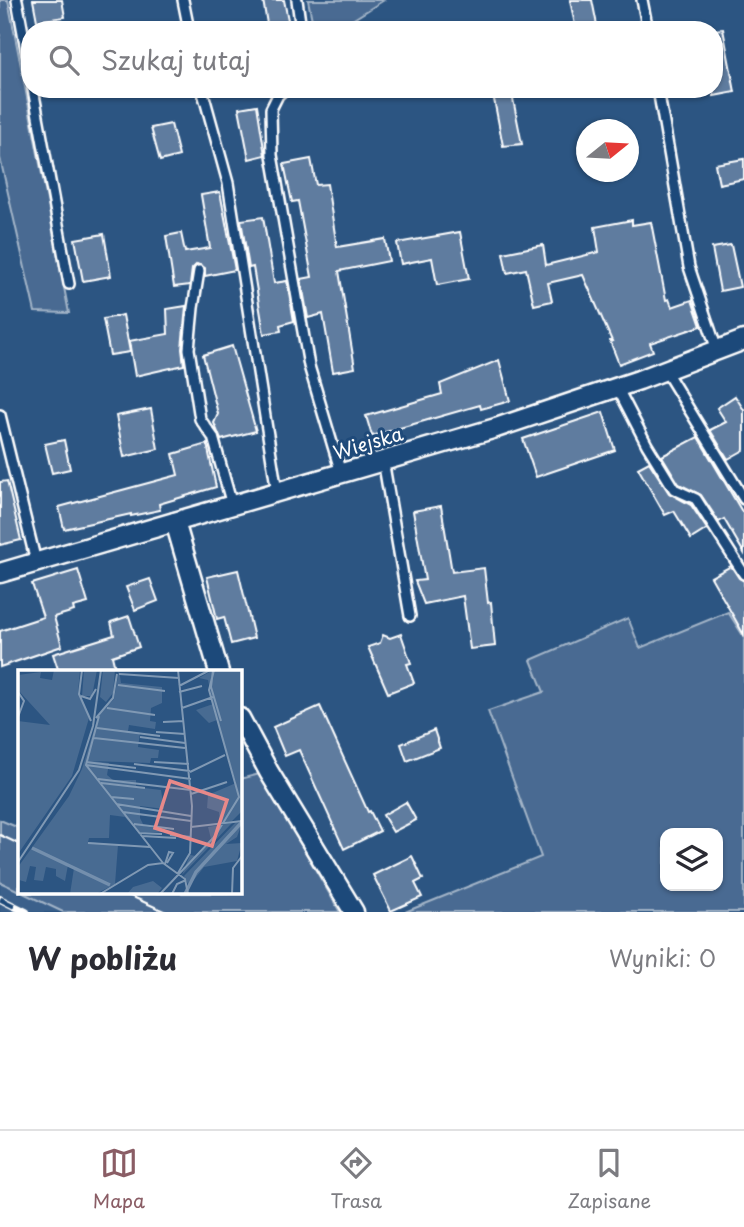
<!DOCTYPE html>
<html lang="pl">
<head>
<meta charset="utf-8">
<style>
	:root { --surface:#fff; --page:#f2f2f3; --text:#2b2b33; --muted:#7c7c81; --line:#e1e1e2; --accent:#8a5d65 }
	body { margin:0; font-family:"Playpen Sans",sans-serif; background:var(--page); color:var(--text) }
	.controls { position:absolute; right:21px; bottom:21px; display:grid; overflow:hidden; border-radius:14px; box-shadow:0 2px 5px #0004 }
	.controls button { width:63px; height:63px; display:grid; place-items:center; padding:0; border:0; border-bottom:2px solid var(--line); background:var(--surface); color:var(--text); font:35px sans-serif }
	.compass { position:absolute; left:576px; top:119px; width:63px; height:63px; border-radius:50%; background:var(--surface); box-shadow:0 2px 5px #0004; rotate:72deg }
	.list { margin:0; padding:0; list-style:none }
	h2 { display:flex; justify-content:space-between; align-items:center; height:91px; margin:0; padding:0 28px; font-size:30px }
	h2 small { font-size:23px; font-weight:400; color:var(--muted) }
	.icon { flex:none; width:38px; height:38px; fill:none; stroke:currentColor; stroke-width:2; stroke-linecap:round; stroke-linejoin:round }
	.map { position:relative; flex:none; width:744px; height:912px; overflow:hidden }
	.search { position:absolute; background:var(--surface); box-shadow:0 2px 5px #0004; left:21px; right:21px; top:21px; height:77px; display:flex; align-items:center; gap:18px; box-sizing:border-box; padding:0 24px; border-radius:28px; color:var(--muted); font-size:26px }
	.sheet { height:217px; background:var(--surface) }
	nav { display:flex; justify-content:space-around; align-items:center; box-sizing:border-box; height:98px; border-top:2px solid var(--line); background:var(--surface); font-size:19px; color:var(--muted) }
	nav a { display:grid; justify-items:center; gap:4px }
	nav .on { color:var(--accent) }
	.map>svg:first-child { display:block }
	.built { fill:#3b618b }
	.green { fill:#486b92; stroke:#a4b5c8; stroke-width:2; fill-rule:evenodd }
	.building { fill:#5e7c9f; stroke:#fff; stroke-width:2 }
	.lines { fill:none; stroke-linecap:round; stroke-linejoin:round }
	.service-casing { stroke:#fff; stroke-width:14 }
	.minor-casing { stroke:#fff; stroke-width:23 }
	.service { stroke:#1f4a7a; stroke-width:9 }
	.minor { stroke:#1f4a7a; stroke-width:18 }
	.tram { stroke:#fff; stroke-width:2 }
	.rail-casing { stroke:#fff; stroke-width:8 }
	.rail { stroke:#1f4a7a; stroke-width:5; stroke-dasharray:16; stroke-linecap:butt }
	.labels { text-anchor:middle; stroke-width:6; stroke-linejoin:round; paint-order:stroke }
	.street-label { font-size:19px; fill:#fff; stroke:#1f4a7a }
	.inset-river { fill:none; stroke:#748fad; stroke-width:3.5 }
	.inset-road { fill:none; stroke:#8099b4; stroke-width:2 }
	.view { fill:#e88989; fill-opacity:0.15; stroke:#e88989; stroke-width:3.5 }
	.inset-edge { fill:none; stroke:#fff; stroke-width:3.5 }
</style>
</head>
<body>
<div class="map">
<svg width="744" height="912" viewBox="0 0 744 912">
	<rect width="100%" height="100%" fill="#2c5582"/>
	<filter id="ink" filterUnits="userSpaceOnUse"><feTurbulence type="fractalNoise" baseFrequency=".0143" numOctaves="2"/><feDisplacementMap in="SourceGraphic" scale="14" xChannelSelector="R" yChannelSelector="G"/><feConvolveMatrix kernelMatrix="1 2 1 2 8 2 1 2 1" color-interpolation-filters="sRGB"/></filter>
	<g filter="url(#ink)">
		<path class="built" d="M0,882L19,893L63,912H0Z"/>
		<g class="green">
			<path d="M0,0H8L69,313L35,312L0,158Z"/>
			<path d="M308,0H384L336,30H314Z"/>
			<path d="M728,612L744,637V912H405L541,857L488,711L544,692L531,660L628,618L640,648ZM665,833H718V886H665Z"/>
			<path d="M260,774L340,912H63L23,893H240V779Z"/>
			<path d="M0,820L19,828V891L0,882Z"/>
		</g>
		<g class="building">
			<path d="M33,0H62L65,17L37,21Z"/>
			<path d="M263,0H284L290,30H268Z"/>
			<path d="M570,0H592L598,30H576Z"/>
			<path d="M723,29L735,92L714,96V30Z"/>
			<path d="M492,89H511L522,144L503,146Z"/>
			<path d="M257,105L265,155L249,159L239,108Z"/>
			<path d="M171,124L179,156L160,161L151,128Z"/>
			<path d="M311,159L316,185L327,184L337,247L385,239L389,261L339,271L355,368L333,372L323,314L308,318L301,279L312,277L298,201L292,202L284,164Z"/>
			<path d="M744,159V179L719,184L715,164Z"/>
			<path d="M220,192L235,270L205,276V268L197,264L192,269L190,285L174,287L166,236L181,233L185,252L210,248L201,195Z"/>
			<path d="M263,217L274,283L287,281L294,321L280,325L281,331L264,334L253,267L249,268L241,220Z"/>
			<path d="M632,220V225L651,222L666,300L669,299L672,307L692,300L701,326L650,343L653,351L619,364L610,341H612L583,275L548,283L552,301L534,305L526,269L507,273L503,253L543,245L546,265L599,252L595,227Z"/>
			<path d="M460,232L469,279L437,285L432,258L401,264L397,243Z"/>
			<path d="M104,234L111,276L83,281L75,239Z"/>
			<path d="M731,245L740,287L720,291L712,248Z"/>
			<path d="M186,306L182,349L184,365L135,376L129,341L168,334L167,309Z"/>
			<path d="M123,315L130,352L110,355L103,319Z"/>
			<path d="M232,346L256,431L221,440L214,423L218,414L203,355Z"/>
			<path d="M499,360L510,401L481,409L480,405L372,436L366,416L442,394L440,384Z"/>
			<path d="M735,396L744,410V450L728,459L710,430L726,422L717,408Z"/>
			<path d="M151,409L158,449L124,457L116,416Z"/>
			<path d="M603,412L615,450L536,477L523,439Z"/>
			<path d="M698,437L744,515V553L724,519L719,522L701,495L679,484L662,456Z"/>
			<path d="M64,440L70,469L52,473L45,444Z"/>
			<path d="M207,444L216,487L159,504L160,510L131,516V514L64,529L59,507L178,475L173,454Z"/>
			<path d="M649,462L669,493L691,505L707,529L691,539L674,511L665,515L638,468Z"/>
			<path d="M7,481L21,540L0,545V482Z"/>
			<path d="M441,506L452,572L484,568L488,603L491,602L495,646L470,649L463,596L424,604L415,581L425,580L413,511Z"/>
			<path d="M731,566L739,578L744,581V635L711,577Z"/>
			<path d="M78,570L88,603L73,607L74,611L54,617L62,646L0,667V631L43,617L32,584Z"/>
			<path d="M238,570L254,638L231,644L224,617L217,619L207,577Z"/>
			<path d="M150,579L158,601L135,610L126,587Z"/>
			<path d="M129,616L139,647L112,656L116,672H59L53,654L114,635L111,622Z"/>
			<path d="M401,634L411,663L407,664L414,683L388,693L368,647L380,643L383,635L390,638Z"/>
			<path d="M320,706L368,812L370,811L380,831L344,849L299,750L285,756L273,727Z"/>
			<path d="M434,730L440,748L407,761L401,744Z"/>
			<path d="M406,802L416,820L393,832L383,815Z"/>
			<path d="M412,856L423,879L415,883L422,897L391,911L373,875Z"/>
		</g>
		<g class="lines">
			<defs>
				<g id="service">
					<path d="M17,0L30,71"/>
					<path d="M183,0L189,30"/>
					<path d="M297,0L301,30"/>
					<path d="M642,0L648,30"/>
					<path d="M33,89L69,284"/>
					<path d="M202,89L228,183L277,492"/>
					<path d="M285,89L278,95L271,109L272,155L309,366L341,473"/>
					<path d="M658,89L689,267L717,350"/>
					<path d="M199,271L193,308L189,349L200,419L213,437L232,505"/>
					<path d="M665,370L744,499"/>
					<path d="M617,387L647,445L674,489L696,499L744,574"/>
					<path d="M0,415L36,562"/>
					<path d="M383,460L410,616"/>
				</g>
				<g id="minor">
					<path d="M175,522L219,672"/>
					<path d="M0,573L496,428L639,380L744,340"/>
					<path d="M240,718L269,772L354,912"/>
				</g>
			</defs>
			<use href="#service" class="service-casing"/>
			<use href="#minor" class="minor-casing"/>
			<use href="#service" class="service"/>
			<use href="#minor" class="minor"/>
			<g class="tram">
				<path d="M0,835L19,844"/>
				<path d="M124,893L166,912"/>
			</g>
			<defs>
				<path id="rail" d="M0,899L26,912"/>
			</defs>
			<use href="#rail" class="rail-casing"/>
			<use href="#rail" class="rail"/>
		</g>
	</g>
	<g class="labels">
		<g class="street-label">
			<text transform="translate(368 443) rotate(-16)" y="7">Wiejska</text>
		</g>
	</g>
	<g transform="translate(18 670)">
		<rect width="224" height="224" fill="#2c5582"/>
		<path d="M36,0H62L60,22L71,48L54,106L0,184V51L32,55L0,20V5L23,2L22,8L34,10ZM66,0H79L74,26H64ZM85,0H97L95,23L88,32L82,27ZM101,0L103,13L144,17V33L133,38L132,51L138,52L137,59L111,55L110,61L122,63L120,77L141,80L140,88H133L132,93L73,91L91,93L89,105L95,110H118V117L143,120L146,139L122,136V148L126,156L157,162H120L107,147L92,145L91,168H71L70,172L100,175L97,214L78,224H52L56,198L50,195L47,211L38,206V199L28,197L25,211L16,210L18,197L12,196L8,212L1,210L0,197L51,126L64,99L80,47L96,29ZM195,0H224V141L214,151L202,153L201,142L189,138L190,125L218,113L199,50L191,53L178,40L195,34L190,10L181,8ZM218,152L224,153L219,167L208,174L224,173L219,191L186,197L171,216L166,206ZM214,153L164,205L172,185L178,186L193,169L190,157ZM135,211L144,218L139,224H109L115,217Z" fill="#486b92"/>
		<path class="inset-river" d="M14,178L92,215M167,224L178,202L224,152"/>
		<path class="inset-road" d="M64,0L61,24L73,51M195,0L193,17L203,51M101,4L161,8M100,15L147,21M161,16L192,0M0,22L6,31L0,47M161,22L184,16M63,26L72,29L78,19M89,38L137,45M164,38L195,27M81,46L68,95L145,193M78,48L95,28L99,4M145,52L166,51M79,58L142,66M138,62L167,64M122,67L167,73M76,68L167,78M68,92L118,98M136,92L171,94M116,94L172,101M68,95L173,109M172,102L207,85M80,109L173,120M83,113L127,118M173,124L209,112M93,127L116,129M98,134L173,146M105,142L173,151M116,154L156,159M173,157L224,151M121,163L144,164M152,165L173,167M124,166L158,168M70,173L132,177M0,192L61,100L75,56L83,0M147,194L151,182L155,183L149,193M160,203L172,183L174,136L160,0M7,224H39M82,224L130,195L145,193L167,209L170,224M142,224L197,166L221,127L191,20L196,0M154,224L159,214L168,210M214,224L215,198L224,186"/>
		<path class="view" d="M152,111L209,130L194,176L137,158Z"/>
		<rect width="224" height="224" class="inset-edge"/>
	</g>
</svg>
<div class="controls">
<button><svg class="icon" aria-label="layers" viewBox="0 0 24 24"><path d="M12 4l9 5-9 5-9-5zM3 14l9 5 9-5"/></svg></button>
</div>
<svg class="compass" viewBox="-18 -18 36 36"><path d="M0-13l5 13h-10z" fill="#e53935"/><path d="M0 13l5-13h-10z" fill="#7c7c81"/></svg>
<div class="search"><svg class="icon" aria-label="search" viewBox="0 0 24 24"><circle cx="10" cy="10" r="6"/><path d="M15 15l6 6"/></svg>Szukaj tutaj</div>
</div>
<section class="sheet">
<h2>W pobliżu<small>Wyniki: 0</small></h2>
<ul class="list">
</ul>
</section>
<nav>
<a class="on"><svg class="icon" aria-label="map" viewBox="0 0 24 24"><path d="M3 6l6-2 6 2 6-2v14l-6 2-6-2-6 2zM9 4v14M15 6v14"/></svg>Mapa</a>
<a><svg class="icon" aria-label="directions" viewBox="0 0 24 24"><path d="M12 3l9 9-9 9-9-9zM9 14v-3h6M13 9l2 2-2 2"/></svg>Trasa</a>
<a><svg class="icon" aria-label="saved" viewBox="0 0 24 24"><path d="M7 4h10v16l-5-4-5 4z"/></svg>Zapisane</a>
</nav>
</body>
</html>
